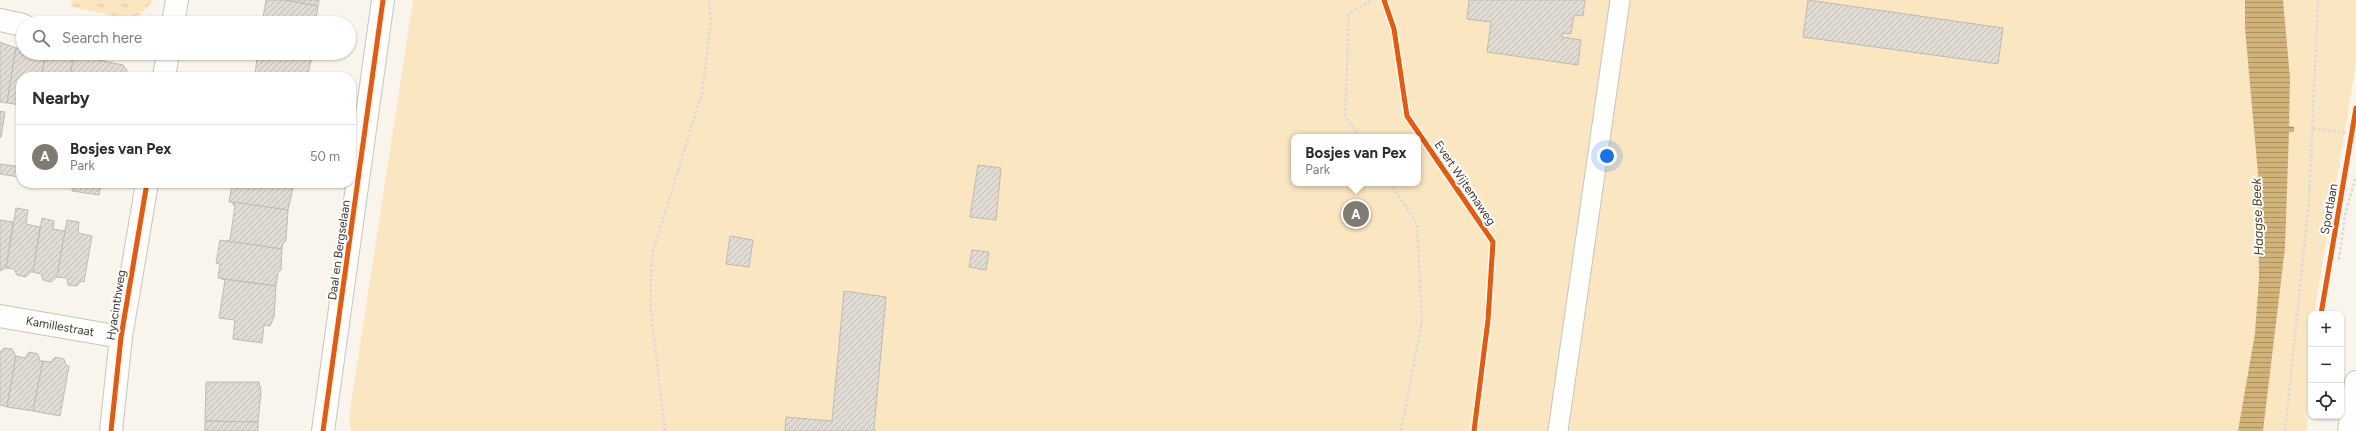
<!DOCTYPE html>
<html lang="en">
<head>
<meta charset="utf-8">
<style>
	:root { --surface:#fff; --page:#f2f2f3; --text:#2b2b33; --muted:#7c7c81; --line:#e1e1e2; --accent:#7f7a72 }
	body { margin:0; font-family:Figtree,sans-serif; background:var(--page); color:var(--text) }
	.controls { position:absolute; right:12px; bottom:12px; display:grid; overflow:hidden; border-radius:8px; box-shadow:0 1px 3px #0004 }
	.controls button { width:36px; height:36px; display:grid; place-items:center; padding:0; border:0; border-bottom:1px solid var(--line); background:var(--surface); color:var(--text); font:20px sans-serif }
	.you { position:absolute; left:1607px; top:156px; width:14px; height:14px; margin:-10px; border:3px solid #fff; border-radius:50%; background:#1a73e8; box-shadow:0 0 0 6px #1a73e833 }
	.badge { display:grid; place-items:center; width:26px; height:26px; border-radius:50%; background:var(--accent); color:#fff; font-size:13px; font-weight:700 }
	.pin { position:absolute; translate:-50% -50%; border:2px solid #fff; box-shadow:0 1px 4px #0006 }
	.popup { position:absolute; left:1291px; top:134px; width:130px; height:52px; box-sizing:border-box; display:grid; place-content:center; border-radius:8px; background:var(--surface); filter:drop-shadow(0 1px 3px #0005); font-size:13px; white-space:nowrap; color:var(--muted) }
	.popup b { font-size:15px; color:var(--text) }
	.popup::after { content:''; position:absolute; left:50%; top:100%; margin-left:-8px; border:8px solid transparent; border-top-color:var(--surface) }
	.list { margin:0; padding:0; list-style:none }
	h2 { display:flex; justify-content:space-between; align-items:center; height:52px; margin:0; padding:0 16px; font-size:17px }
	h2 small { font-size:13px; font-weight:400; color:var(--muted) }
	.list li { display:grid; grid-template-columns:26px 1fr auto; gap:12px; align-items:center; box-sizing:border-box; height:64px; padding:0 16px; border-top:1px solid var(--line) }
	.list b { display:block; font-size:15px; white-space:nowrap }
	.list p { margin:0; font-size:13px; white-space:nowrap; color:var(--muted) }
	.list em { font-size:13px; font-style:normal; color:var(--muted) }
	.icon { flex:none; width:22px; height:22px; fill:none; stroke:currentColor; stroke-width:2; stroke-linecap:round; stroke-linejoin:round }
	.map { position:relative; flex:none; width:2356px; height:431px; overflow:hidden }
	.search { position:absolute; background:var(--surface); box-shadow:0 1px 3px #0004; left:16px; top:16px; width:340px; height:44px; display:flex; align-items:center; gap:10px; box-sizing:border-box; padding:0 14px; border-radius:22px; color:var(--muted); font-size:15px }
	.panel { position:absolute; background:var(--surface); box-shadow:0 1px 3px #0004; left:16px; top:72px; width:340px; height:116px; border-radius:16px }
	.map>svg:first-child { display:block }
	.grass { fill:url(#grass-tufts) }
	.park { fill:#fbe6c2; fill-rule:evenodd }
	.water { fill:url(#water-rules) }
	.building { fill:url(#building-hatch); stroke:#bfbbb3 }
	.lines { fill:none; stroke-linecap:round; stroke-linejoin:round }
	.lane-casing { stroke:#c8c4bd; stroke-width:21 }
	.street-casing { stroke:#c8c4bd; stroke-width:24 }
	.secondary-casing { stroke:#c8c4bd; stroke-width:24 }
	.path { stroke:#dcdbd8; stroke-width:2.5; stroke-dasharray:3 2; stroke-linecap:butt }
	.lane { stroke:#fefefc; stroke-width:19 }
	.street { stroke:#fefefc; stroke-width:22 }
	.secondary { stroke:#fefefc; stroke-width:22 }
	.cycleway-casing { stroke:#fff; stroke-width:8 }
	.cycleway { stroke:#e8590c; stroke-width:5 }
	.labels { text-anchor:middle; stroke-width:4; stroke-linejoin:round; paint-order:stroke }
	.street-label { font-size:12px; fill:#3d382f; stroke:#fff }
	.water-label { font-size:13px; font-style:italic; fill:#52401e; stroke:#fff }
</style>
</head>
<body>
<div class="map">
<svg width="2356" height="431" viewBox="0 0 2356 431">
	<defs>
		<pattern id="grass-tufts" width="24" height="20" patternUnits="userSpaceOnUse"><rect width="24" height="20" fill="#fbe6c2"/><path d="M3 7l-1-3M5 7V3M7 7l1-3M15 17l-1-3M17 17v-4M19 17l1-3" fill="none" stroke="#d8c6a7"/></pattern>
		<pattern id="water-rules" width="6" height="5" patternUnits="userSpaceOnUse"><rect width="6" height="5" fill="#d1b379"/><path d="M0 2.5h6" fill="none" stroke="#ab9364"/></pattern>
		<pattern id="building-hatch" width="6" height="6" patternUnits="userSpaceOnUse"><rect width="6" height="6" fill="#e0dcd4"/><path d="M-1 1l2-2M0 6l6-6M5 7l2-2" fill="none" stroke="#c1beb6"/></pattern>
	</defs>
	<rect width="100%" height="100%" fill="#f9f5ed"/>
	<path class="grass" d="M72,0H154L140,15L125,18L71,7Z"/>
	<path class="park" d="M413,0H2356V64L2314,314H2311L2307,431H351L349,417ZM1294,137H1418V183H1294Z"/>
	<path class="water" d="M2245,0H2283L2290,78L2289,126L2294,127V132H2289L2285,248L2263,431H2238L2255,333L2259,278L2258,174L2245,28Z"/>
	<g class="building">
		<path d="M266,0H285L318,6L316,20L318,23H262Z"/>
		<path d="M285,0H319L318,6Z"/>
		<path d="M1469,0H1585L1583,16L1574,15L1571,34L1562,33V37L1581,40L1578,65L1487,52L1491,22L1467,19Z"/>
		<path d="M1808,0L2003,28L1998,64L1803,37Z"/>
		<path d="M0,42L16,48L7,103L0,102Z"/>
		<path d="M16,48H23V53H46L41,77H21V105L7,103Z"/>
		<path d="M46,53H60L73,58L70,77H41Z"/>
		<path d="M258,53H313L307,77H285L255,73Z"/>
		<path d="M74,55L123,65L127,70L126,77H70Z"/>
		<path d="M255,73L285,77H254Z"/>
		<path d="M0,111L5,112L1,137H0Z"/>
		<path d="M0,164L21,167L19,177L0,174Z"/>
		<path d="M978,165L1001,168L996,220L970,217Z"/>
		<path d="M73,183H101L99,195L72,191Z"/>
		<path d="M239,183H294L288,210L229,202L232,185L238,186Z"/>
		<path d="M233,202L288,210L286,241L283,243L282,249L227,241L230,240L235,205H233Z"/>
		<path d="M16,208L28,210L26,224L40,227L33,272H30L26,277L17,275L14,269L6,268Z"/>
		<path d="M42,218L54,221L53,229L65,231L57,277L51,282L43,280L41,274L33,272Z"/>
		<path d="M0,220L13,222L6,268L0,271Z"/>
		<path d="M67,220L79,222L78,233L92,236L84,282L81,281L77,286L68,285L67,278L57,277Z"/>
		<path d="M730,236L753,240L749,267L726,264Z"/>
		<path d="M220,240L282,249L281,270L278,272L276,286L218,278L220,264L216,263Z"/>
		<path d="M972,250L989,252L986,270L969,267Z"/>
		<path d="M222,279L276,286L274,317L270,326L264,325L262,343L233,339L235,320L219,318L225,280Z"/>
		<path d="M844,291L886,297L874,429L876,431H785L786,417L832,421Z"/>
		<path d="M4,348L12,349L16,356L7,407L0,405V352Z"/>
		<path d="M29,352L38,354L40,361H43L33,411L7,407L16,356L25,358Z"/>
		<path d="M55,357L64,359L66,365L69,366L60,416L33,411L43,361L51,362Z"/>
		<path d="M206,382H259L261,392L258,422L205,421Z"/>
		<path d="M205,421L258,422V431H205Z"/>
	</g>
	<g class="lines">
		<defs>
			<path id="lane" d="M1558,431L1620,0"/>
			<g id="street">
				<path d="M0,20L23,25"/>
				<path d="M173,23L177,0"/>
				<path d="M164,77L168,53"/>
				<path id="s1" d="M0,316L121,337"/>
				<path d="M111,431L121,337L147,183"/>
				<path d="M323,431L383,0"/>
			</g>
			<path id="secondary" d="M2349,431L2356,382"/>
		</defs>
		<use href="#lane" class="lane-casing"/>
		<use href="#street" class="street-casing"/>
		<use href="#secondary" class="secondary-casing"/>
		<g class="path">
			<path d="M2313,128L2356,135"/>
			<path d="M1359,137L1345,116L1349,13L1372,0"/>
			<path d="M1390,183L1417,224L1422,321L1401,431"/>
			<path d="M2339,260L2345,215L2356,176"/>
			<path d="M665,431L650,303L652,255L702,93L711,22L709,0"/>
			<path d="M2285,431L2309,201L2318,0"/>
		</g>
		<use href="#lane" class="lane"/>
		<use href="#street" class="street"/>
		<use href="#secondary" class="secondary"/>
		<defs>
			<g id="cycleway">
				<path d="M1384,0L1394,29L1407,116L1493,242L1488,320L1474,431"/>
				<path d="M2321,314L2356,108"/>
				<path d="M111,431L121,337L147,183"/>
				<path d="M323,431L383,0"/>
			</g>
		</defs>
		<use href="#cycleway" class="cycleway-casing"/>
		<use href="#cycleway" class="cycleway"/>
	</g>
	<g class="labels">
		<g class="street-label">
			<text transform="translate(1465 183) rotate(56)" y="4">Evert Wijtemaweg</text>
			<text transform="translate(2329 209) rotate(-80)" y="4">Sportlaan</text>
			<text transform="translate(339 250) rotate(-82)" y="4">Daal en Bergselaan</text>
			<text transform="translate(116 305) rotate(-81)" y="4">Hyacinthweg</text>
			<text dy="4" stroke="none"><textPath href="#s1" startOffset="61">Kamillestraat</textPath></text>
		</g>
		<g class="water-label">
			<text transform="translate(2257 217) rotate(-92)" y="5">Haagse Beek</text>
		</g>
	</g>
</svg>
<div class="controls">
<button>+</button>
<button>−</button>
<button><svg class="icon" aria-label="locate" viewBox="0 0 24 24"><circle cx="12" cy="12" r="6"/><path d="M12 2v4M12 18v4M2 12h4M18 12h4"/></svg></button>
</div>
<div class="you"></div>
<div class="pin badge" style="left:1356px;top:214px">A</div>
<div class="popup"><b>Bosjes van Pex</b>Park</div>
<div class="search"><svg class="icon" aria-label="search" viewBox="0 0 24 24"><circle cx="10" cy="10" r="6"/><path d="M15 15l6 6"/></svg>Search here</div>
<section class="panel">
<h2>Nearby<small></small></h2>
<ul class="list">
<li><span class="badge">A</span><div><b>Bosjes van Pex</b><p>Park</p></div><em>50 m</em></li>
</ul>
</section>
</div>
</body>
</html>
